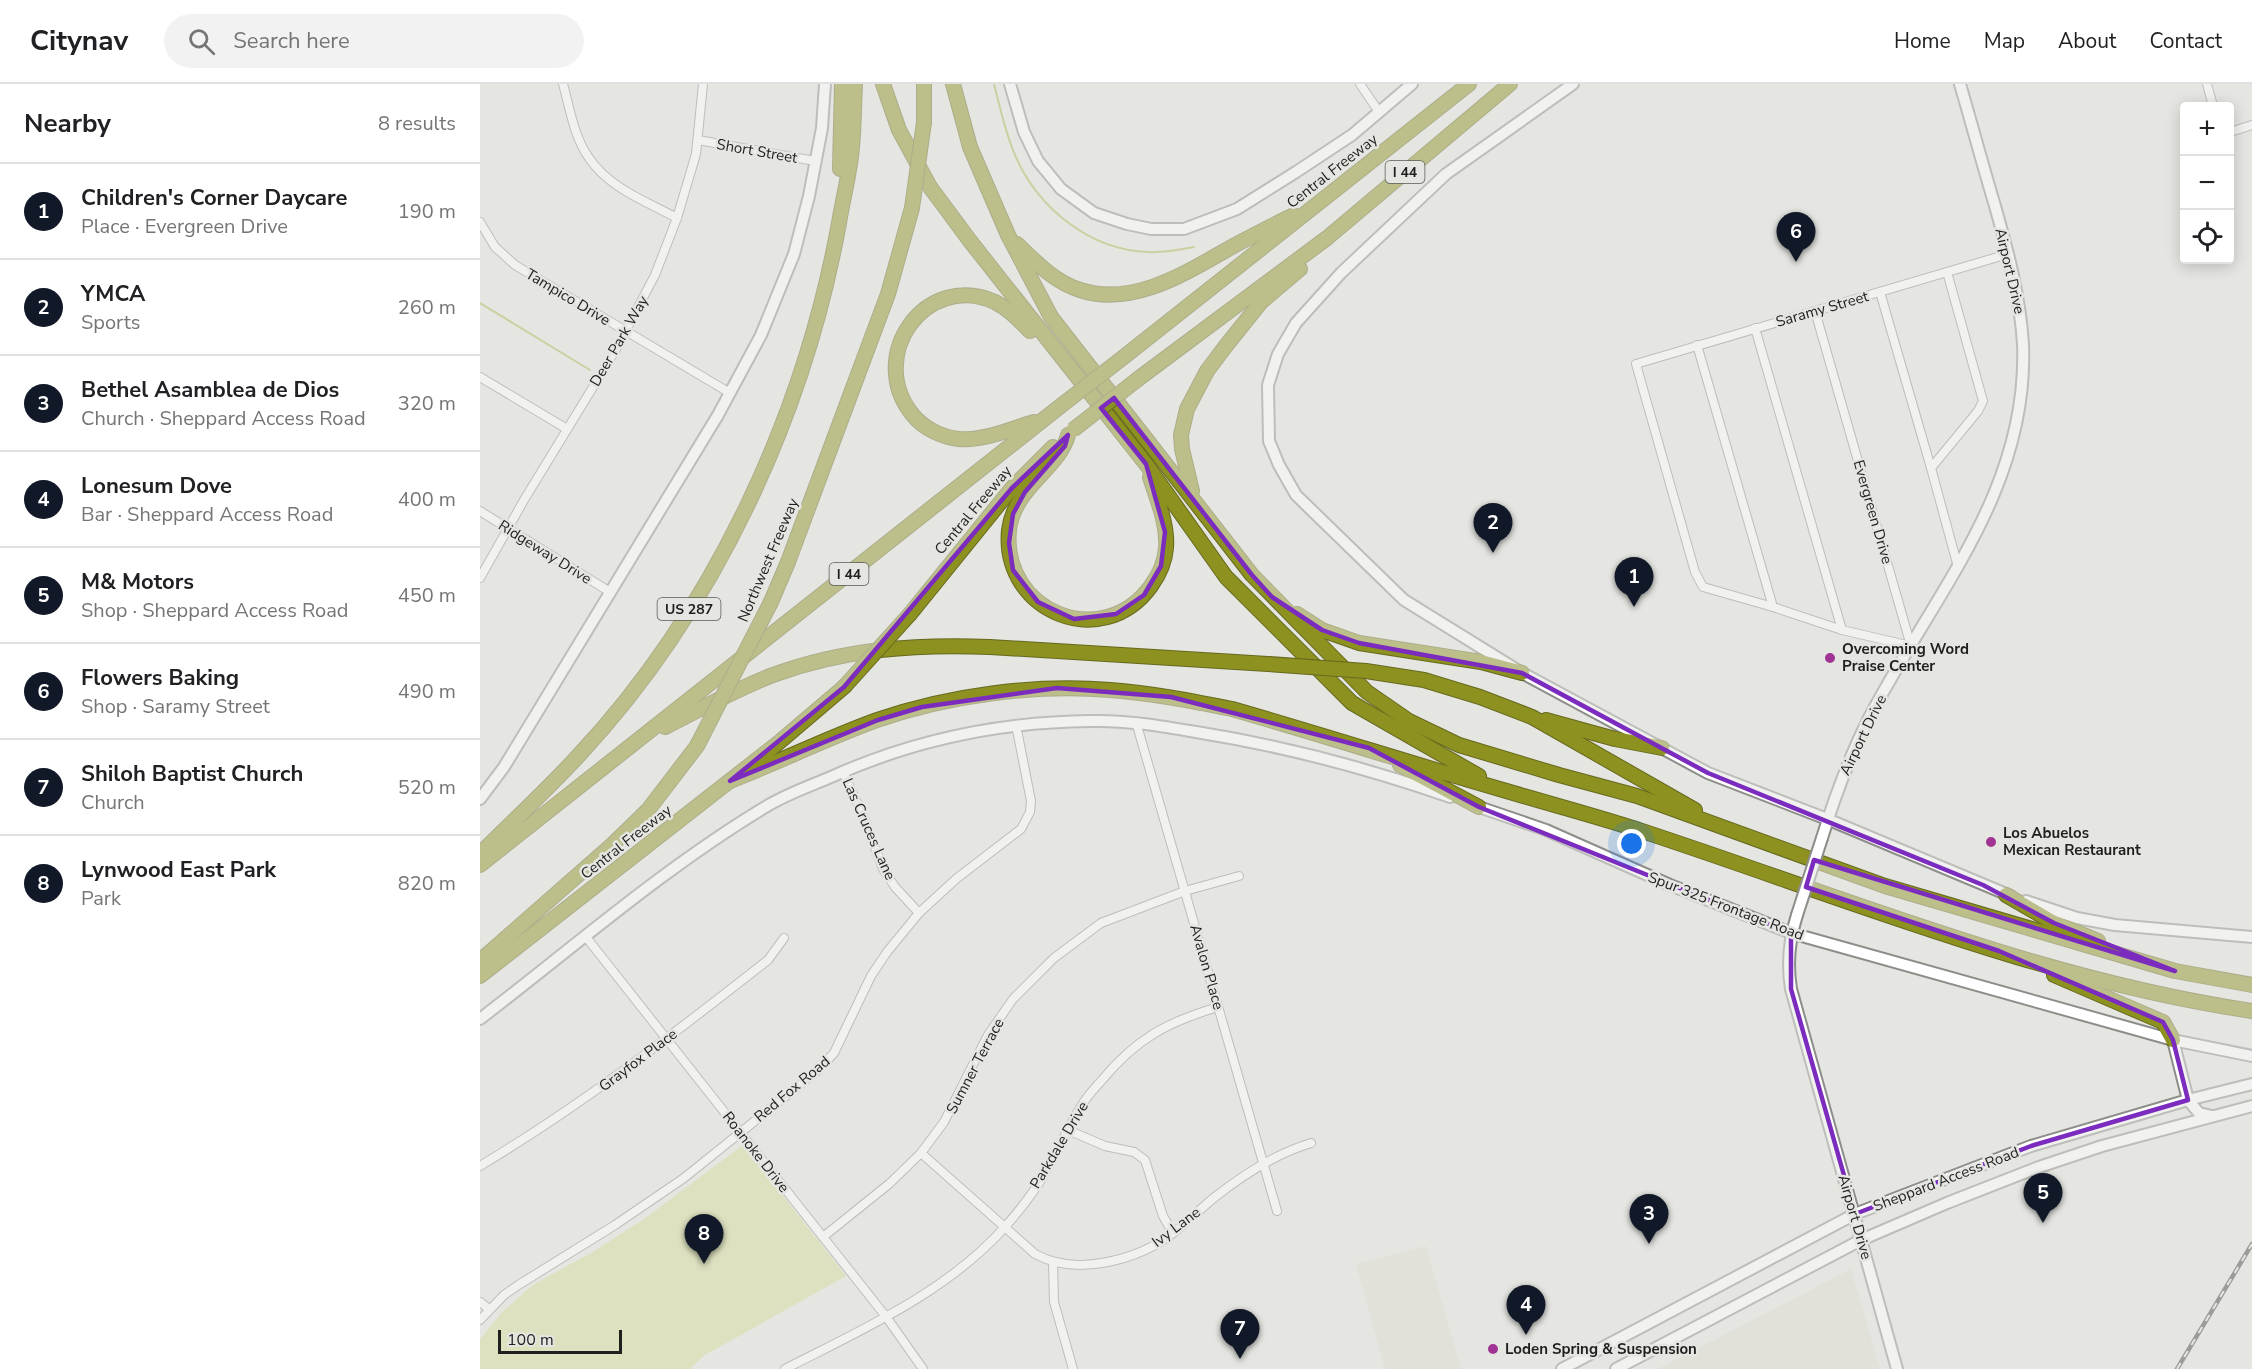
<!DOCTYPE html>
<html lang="en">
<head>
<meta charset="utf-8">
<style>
	:root { --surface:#fff; --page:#f2f2f2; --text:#202124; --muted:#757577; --line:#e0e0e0; --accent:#111827 }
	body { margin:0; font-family:"Nunito Sans",sans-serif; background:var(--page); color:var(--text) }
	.controls { position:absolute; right:18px; top:18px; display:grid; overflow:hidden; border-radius:6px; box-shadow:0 3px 15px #0003 }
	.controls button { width:54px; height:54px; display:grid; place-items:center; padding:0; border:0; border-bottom:2px solid var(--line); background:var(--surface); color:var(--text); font:30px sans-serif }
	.scale { position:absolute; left:18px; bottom:15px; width:124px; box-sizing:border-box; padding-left:6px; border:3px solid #1f1f1e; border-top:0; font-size:16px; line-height:21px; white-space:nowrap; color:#1f1f1e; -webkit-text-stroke:4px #e5e5e1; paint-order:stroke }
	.you { position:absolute; left:1152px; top:760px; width:21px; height:21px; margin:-15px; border:4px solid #fff; border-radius:50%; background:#1a73e8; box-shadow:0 0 0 9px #1a73e833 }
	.badge { display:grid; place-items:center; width:39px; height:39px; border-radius:50%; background:var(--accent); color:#fff; font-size:20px; font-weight:700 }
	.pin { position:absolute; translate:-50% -50px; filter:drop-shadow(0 2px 3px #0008) }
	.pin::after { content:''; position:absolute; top:32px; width:21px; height:18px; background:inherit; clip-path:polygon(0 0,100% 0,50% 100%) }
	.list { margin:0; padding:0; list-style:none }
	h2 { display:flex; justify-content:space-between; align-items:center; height:78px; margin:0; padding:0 24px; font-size:26px }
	h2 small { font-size:20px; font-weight:400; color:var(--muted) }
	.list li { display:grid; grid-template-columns:39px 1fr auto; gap:18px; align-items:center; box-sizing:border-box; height:96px; padding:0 24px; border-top:2px solid var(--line) }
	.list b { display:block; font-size:22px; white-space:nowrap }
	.list p { margin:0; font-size:20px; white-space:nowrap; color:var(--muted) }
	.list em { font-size:20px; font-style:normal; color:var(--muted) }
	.icon { flex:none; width:33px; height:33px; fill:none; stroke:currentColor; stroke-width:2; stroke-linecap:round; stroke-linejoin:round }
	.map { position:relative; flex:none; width:1772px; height:1285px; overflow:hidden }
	header { display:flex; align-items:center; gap:36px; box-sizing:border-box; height:84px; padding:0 30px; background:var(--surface); border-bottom:2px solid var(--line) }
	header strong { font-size:28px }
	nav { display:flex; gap:33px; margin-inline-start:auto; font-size:21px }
	.search { width:420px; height:54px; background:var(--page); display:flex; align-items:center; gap:15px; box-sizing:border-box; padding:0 21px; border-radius:33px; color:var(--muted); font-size:22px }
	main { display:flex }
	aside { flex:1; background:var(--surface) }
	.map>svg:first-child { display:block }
	.built { fill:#dbdcd1 }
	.green { fill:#d6dc96 }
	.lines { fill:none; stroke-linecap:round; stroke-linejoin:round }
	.stream { stroke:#aeb352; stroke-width:2 }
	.minor-casing { stroke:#8d8d8a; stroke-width:10 }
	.secondary-casing { stroke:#8d8d8a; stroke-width:14 }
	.motorway-casing { stroke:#66691f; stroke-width:16 }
	.minor { stroke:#fff; stroke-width:8 }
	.secondary { stroke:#fff; stroke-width:10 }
	.motorway { stroke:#8c9120; stroke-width:14 }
	.rail-casing { stroke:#41413f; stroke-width:4.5 }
	.rail { stroke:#e5e5e1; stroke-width:2; stroke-dasharray:7; stroke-linecap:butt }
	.secondary-bridge-casing { stroke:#8d8d8a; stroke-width:14; stroke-linecap:butt }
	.motorway-bridge-casing { stroke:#66691f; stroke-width:16; stroke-linecap:butt }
	.secondary-bridge { stroke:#fff; stroke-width:10 }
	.motorway-bridge { stroke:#8c9120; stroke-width:14 }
	.marked { fill:none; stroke:#7b2cbf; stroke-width:4.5; stroke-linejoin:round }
	.poi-dot { fill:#a03393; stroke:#e5e5e1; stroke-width:2 }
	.labels { text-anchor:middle; stroke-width:5; stroke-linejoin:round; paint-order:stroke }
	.shield { fill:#e5e5e1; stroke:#5a5a58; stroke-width:1.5 }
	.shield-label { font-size:14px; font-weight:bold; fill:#1f1f1e }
	.street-label { font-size:15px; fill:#1f1f1e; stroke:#e5e5e1 }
	.poi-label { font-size:15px; font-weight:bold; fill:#1f1f1e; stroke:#e5e5e1; text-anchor:start }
</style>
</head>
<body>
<header>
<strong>Citynav</strong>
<div class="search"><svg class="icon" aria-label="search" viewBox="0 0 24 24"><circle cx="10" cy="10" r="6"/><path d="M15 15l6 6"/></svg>Search here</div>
<nav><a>Home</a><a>Map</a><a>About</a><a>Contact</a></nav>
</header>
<main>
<aside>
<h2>Nearby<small>8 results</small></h2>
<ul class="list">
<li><span class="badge">1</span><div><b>Children's Corner Daycare</b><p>Place · Evergreen Drive</p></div><em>190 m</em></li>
<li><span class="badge">2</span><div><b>YMCA</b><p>Sports</p></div><em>260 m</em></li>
<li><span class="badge">3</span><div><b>Bethel Asamblea de Dios</b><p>Church · Sheppard Access Road</p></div><em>320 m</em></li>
<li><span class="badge">4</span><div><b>Lonesum Dove</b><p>Bar · Sheppard Access Road</p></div><em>400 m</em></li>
<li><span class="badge">5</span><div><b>M&amp; Motors</b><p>Shop · Sheppard Access Road</p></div><em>450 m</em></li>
<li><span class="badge">6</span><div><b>Flowers Baking</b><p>Shop · Saramy Street</p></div><em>490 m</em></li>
<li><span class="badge">7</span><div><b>Shiloh Baptist Church</b><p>Church</p></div><em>520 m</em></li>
<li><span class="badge">8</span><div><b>Lynwood East Park</b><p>Park</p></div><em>820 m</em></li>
</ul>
</aside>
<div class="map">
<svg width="1772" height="1285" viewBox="0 0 1772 1285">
	<rect width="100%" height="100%" fill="#e5e5e1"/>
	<g class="built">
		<path d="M946,1162L981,1285H905L876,1180Z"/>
		<path d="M1371,1185L1400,1285H1178Z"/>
	</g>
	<path class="green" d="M263,1061L366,1192L225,1271L210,1285H0V1255L22,1228L54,1200L111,1169L164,1135Z"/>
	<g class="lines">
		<g class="stream">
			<path d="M514,0C520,23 525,48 535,71C557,123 609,166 668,168C683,169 699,166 714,163"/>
			<path d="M0,219L110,286"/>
		</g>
		<defs>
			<g id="minor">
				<path d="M83,0C90,25 94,53 109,74C129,104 167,118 197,134"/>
				<path d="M880,0L899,28"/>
				<path d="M1727,0L1733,22"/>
				<path d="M1750,48L1772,41"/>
				<path d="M218,56L335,77"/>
				<path d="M0,138L15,163L35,181L250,309"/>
				<path d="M1467,188L1503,317L1498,327L1451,384L1478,483"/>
				<path d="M1400,208L1451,384"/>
				<path d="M1275,244L1362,546"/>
				<path d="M1217,261L1293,523L1362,546L1431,562L1335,227"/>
				<path d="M0,293L87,345"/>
				<path d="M0,427L130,508"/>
				<path d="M0,494L44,416L135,267L175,191L197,134L216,70L223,0"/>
				<path d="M1293,523L1223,503L1215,488L1156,280L1528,170"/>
				<path d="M656,638L797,1127"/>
				<path d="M363,688L385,736L403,785L415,803L439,829"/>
				<path d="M106,853L407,1234L443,1285"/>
				<path d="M588,1046L625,1062L654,1068L665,1076L683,1132L693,1149"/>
				<path d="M441,1069L555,1170C596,1193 658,1176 693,1149C708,1138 721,1124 735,1113C764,1090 795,1070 831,1059"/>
				<path d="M0,1082C102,1021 195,949 288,876L304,854"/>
				<path d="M343,1153L409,1100L441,1069L464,1038L508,951L533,915L574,874L621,839L705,807L759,792"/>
				<path d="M573,1178L574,1218L593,1285"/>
				<path d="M0,1218L9,1225"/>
				<path d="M0,1236L24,1211L40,1200L135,1141L204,1094L337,987L354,969L391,892L407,868L439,829L476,795L541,745L550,728L551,717L536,641"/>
				<path d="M305,1285C381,1246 466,1209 525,1143C539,1127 555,1107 565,1089C578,1067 588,1043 602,1021C607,1012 615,1004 622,996C656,955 687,938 738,923"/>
			</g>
			<g id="secondary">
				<path d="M530,0L544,48L558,77L581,105L614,129L647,140L671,145H704L757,125L816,88L872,51L932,0"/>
				<path d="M1093,0L966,90L861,189L816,239L798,270L788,301L789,357L799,381L816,411L924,516L1042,589L1228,689L1347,735L1531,812"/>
				<path d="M0,715L24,683L238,331L281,251L314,170L329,112L342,44L345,0"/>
				<path d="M993,721L1066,746L1190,801L1311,849L1693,956L1772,972"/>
				<path d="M1342,754C1355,712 1370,671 1390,632C1454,510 1549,406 1543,260C1540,212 1528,168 1515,122C1503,82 1492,41 1480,0"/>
				<path d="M1546,817L1597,834L1635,841L1772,853"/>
				<path d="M1317,831C1309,856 1307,880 1311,905L1417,1285"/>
				<path d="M0,935C94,863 185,783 287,722C307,710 330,702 351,693C433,656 520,638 610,637C646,636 681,642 716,648C803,662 887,684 970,713"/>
				<path d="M1693,956L1708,1016L1719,1029L1732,1032"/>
				<path d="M1082,1285L1375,1130L1551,1062L1708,1016L1772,1000"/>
				<path d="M1136,1285L1381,1156L1467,1119L1559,1083L1622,1062L1772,1022"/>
			</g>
			<g id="motorway">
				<path d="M403,0L419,46L450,103L490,157L666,380L746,493L872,619L999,692"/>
				<path d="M473,0L490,63L528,151L571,233L772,491L887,608L929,637L979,661L1079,691L1157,712L1405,802L1695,887L1772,901"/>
				<path d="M444,38V0"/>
				<path d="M360,85L362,0"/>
				<path d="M537,160C556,178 574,198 600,206C655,224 710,186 757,160C776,150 795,140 814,131"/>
				<path d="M550,247C539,236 529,225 515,218C445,187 386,272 432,330C443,344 461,353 479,355C505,357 530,345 554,338"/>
				<path d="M645,272L989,0"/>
				<path d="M658,295L847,154L1030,0"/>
				<path d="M588,351C579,385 534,403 529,446C521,528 623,569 671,502C679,491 685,477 686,464C688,440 677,416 670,393"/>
				<path d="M712,407L702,365L701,351L707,325L727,287L745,263L781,218L820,185"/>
				<path d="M291,518L308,478L408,210L432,124"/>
				<path d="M430,530L532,404L573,363"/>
				<path d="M817,530L842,546L879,559L1001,578L1042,589"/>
				<path d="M886,587L944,596L1000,613L1052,633L1215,726"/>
				<path d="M1066,636L1135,655L1182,664"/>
				<path d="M185,643C221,625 256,605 293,591C363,565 436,560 510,563L788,580"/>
				<path d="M920,681L999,723"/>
				<path d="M250,697C299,678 347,654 397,636C470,611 554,600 630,606C671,609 712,617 752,625C843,651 933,680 1023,706C1070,720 1116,732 1162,747C1363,813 1562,896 1772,927"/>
				<path d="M0,770C33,737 68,705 100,670C234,526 324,332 359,139C363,114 370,89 372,63C374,42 374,21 375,0"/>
				<path d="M0,781L578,324"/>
				<path d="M1526,811L1574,839L1618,857"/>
				<path d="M0,877L132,761L168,726L217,662"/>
				<path d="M1574,891L1683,938L1693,956"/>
				<path d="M0,892L297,660L364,603"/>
			</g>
		</defs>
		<use href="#minor" class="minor-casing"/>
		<use href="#secondary" class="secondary-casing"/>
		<use href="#motorway" class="motorway-casing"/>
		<use href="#minor" class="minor"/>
		<use href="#secondary" class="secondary"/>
		<use href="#motorway" class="motorway"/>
		<defs>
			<path id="rail" d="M1697,1285L1772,1160"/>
		</defs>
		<use href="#rail" class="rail-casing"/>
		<use href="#rail" class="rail"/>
		<defs>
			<path id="secondary-bridge" d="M1317,831L1342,754"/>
			<g id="motorway-bridge">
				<path d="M432,124L444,38"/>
				<path d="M578,324L645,272"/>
				<path d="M593,346L658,295"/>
				<path d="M788,580L886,587"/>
				<path d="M364,603L430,530"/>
				<path d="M217,662L291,518"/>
			</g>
		</defs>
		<use href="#secondary-bridge" class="secondary-bridge-casing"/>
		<use href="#motorway-bridge" class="motorway-bridge-casing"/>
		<use href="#secondary-bridge" class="secondary-bridge"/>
		<use href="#motorway-bridge" class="motorway-bridge"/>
	</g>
	<path d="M0 0H1772V1285H0ZM634,314L772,491L792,513L842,546L879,559L1042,589L1228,689L1503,801L1574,839L1695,887L1334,776L1326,803L1519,867L1683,938L1693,956L1708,1016L1551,1062L1375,1130L1311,905V849L999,723L889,664L691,613L577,604L442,623L398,636L250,697L364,603L532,404L588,351L585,362L545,408L533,430L529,459L533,486L558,518L594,535L636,530L664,511L681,482L685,448L666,380L621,324Z" fill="#e5e5e1" fill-opacity=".55" fill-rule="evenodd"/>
	<path class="marked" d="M634,314L772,491L792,513L842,546L879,559L1042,589L1228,689L1503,801L1574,839L1695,887L1334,776L1326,803L1519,867L1683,938L1693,956L1708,1016L1551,1062L1375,1130L1311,905V849L999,723L889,664L691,613L577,604L442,623L398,636L250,697L364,603L532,404L588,351L585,362L545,408L533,430L529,459L533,486L558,518L594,535L636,530L664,511L681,482L685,448L666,380L621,324Z"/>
	<g class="poi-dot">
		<circle cx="1350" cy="574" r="6"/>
		<circle cx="1511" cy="758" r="6"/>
		<circle cx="1013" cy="1265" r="6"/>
	</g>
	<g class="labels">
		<g class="shield">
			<rect x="905.5" y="77" width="39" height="22" rx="4.5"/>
			<rect x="349.5" y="479" width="39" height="22" rx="4.5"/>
			<rect x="177.5" y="514" width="63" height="22" rx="4.5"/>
		</g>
		<g class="shield-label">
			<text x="925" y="93">I 44</text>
			<text x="369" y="495">I 44</text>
			<text x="209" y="530">US 287</text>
		</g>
		<g class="street-label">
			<text transform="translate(277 67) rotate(10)" y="5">Short Street</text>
			<text transform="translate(852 87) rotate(-38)" y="5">Central Freeway</text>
			<text transform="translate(1530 187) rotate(77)" y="5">Airport Drive</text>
			<text transform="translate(88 213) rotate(31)" y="5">Tampico Drive</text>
			<text transform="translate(1342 225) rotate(-16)" y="5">Saramy Street</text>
			<text transform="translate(139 257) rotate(-60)" y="5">Deer Park Way</text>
			<text transform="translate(493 426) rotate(-50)" y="5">Central Freeway</text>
			<text transform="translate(1393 428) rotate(74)" y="5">Evergreen Drive</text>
			<text transform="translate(65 468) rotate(32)" y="5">Ridgeway Drive</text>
			<text transform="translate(288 476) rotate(-67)" y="5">Northwest Freeway</text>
			<text transform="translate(1383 651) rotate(-64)" y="5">Airport Drive</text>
			<text transform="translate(389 745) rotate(66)" y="5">Las Cruces Lane</text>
			<text transform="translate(146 758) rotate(-38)" y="5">Central Freeway</text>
			<text transform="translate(1246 822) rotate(21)" y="5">Spur 325 Frontage Road</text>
			<text transform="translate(727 883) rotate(74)" y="5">Avalon Place</text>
			<text transform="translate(158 976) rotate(-37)" y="5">Grayfox Place</text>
			<text transform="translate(495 982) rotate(-62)" y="5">Sumner Terrace</text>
			<text transform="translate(312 1005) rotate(-40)" y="5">Red Fox Road</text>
			<text transform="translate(579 1061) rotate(-59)" y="5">Parkdale Drive</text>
			<text transform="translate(276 1068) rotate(52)" y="5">Roanoke Drive</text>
			<text transform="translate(1466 1095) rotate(-21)" y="5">Sheppard Access Road</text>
			<text transform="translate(1375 1133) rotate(74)" y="5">Airport Drive</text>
			<text transform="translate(696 1143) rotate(-37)" y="5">Ivy Lane</text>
		</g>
		<g class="poi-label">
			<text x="1362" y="570">Overcoming Word<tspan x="1362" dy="17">Praise Center</tspan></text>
			<text x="1523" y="754">Los Abuelos<tspan x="1523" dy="17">Mexican Restaurant</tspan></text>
			<text x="1025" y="1270">Loden Spring &amp; Suspension</text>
		</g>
	</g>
</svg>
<div class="controls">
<button>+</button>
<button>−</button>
<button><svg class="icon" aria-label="locate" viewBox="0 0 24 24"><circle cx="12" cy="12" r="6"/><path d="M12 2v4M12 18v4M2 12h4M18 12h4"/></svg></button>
</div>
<div class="scale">100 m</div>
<div class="you"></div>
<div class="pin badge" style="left:1154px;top:523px">1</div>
<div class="pin badge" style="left:1013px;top:469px">2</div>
<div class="pin badge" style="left:1169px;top:1160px">3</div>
<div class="pin badge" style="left:1046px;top:1251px">4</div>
<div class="pin badge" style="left:1563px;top:1139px">5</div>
<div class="pin badge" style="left:1316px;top:178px">6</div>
<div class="pin badge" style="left:760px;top:1275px">7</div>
<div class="pin badge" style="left:224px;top:1180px">8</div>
</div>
</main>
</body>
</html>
